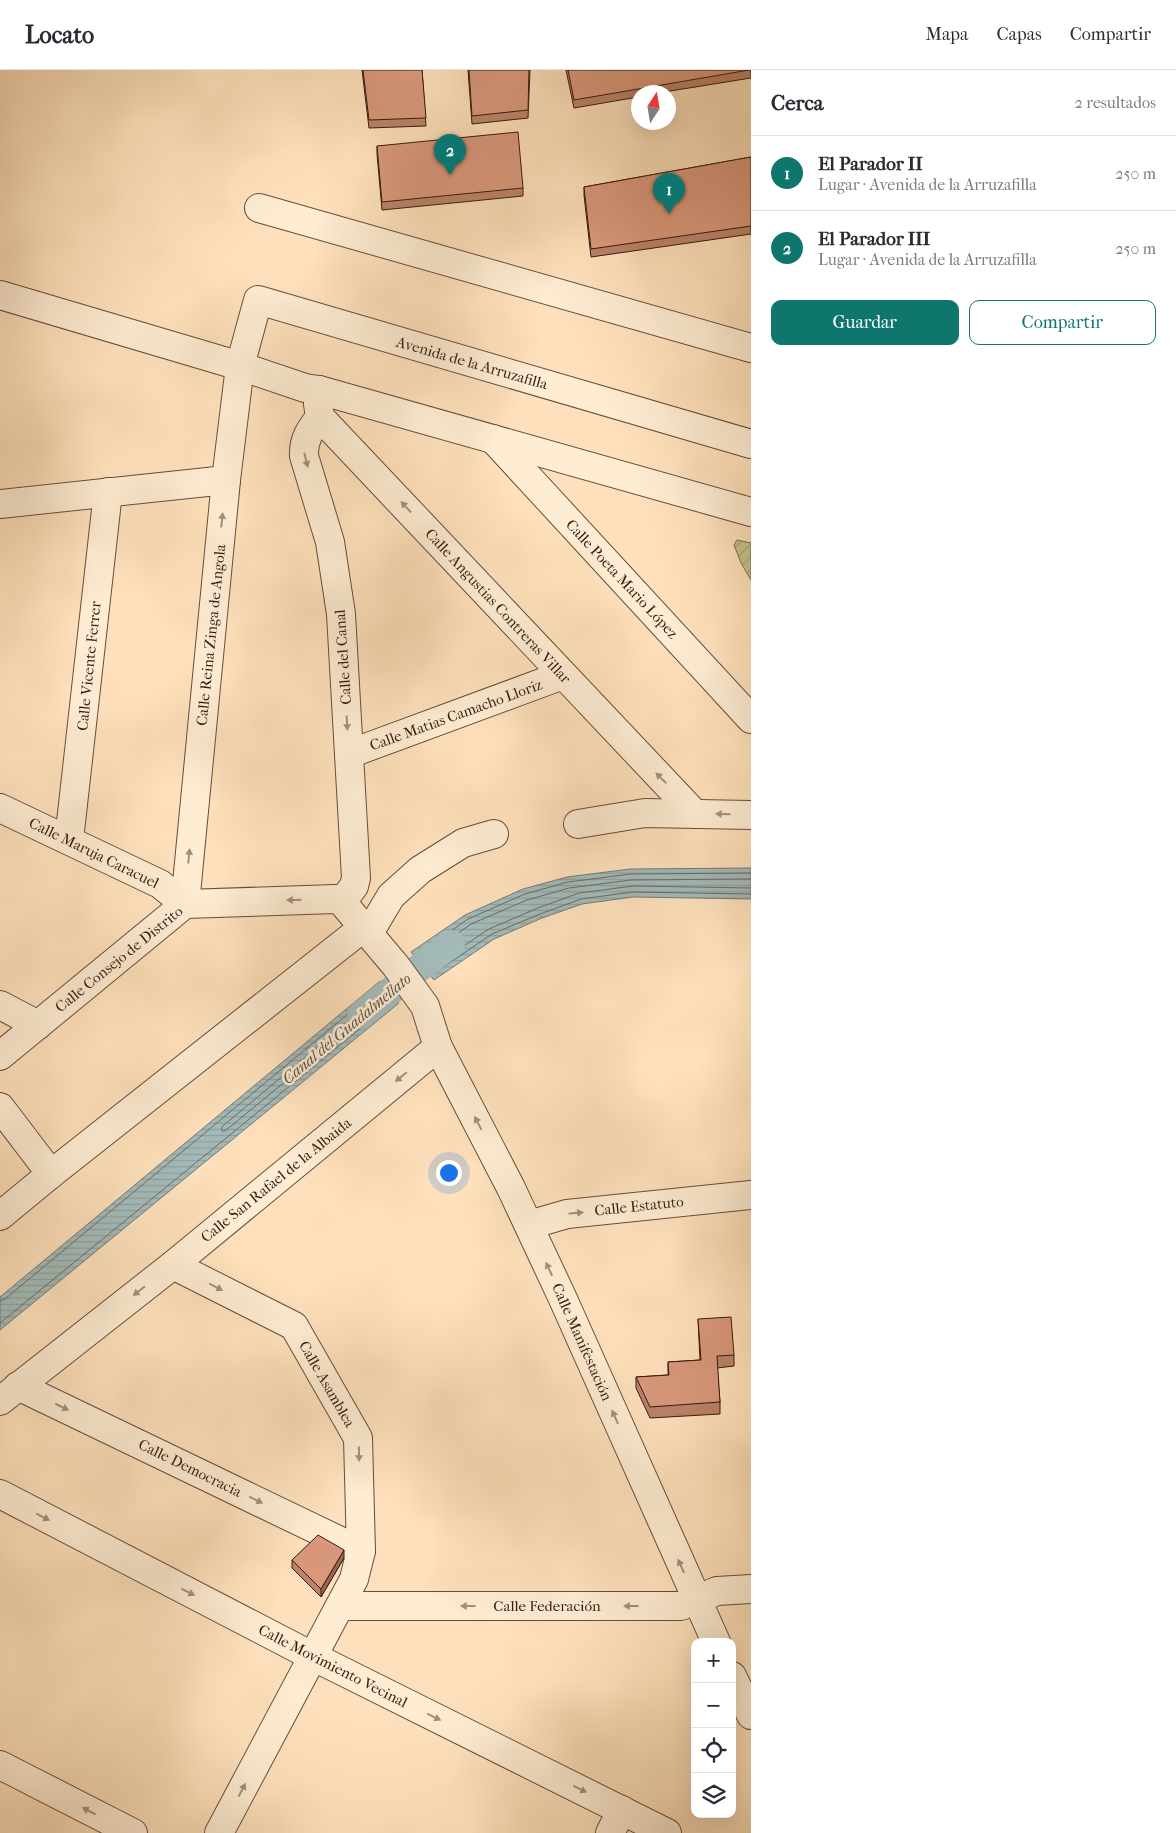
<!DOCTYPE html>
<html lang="es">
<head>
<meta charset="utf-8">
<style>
	:root { --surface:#fff; --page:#f2f2f3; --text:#2b2b33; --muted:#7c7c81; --line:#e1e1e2; --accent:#0f766e }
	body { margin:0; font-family:"IM FELL French Canon",serif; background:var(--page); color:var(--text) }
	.controls { position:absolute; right:15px; bottom:15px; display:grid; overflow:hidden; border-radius:10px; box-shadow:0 5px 20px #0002 }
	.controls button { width:45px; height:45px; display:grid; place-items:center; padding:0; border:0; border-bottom:1px solid var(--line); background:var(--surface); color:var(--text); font:25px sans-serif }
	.compass { position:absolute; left:631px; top:15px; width:45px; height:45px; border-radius:50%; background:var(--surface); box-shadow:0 5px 20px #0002; rotate:12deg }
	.you { position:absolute; left:448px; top:1102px; width:18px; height:18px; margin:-12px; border:4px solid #fff; border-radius:50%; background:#1a73e8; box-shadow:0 0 0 8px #1a73e833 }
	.badge { display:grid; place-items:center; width:32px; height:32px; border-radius:50%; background:var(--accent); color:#fff; font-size:16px; font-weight:700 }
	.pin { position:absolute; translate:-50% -41px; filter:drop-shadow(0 1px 2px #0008) }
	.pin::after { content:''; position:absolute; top:26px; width:18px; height:15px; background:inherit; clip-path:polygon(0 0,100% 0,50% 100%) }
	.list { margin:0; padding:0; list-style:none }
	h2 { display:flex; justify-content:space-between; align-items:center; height:65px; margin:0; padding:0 20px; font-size:21px }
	h2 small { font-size:16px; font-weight:400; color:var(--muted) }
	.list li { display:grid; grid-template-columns:32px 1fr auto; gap:15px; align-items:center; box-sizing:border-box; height:75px; padding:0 20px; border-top:1px solid var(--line) }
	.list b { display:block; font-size:19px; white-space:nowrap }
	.list p { margin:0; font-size:16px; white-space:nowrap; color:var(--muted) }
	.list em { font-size:16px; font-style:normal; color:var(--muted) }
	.actions { display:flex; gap:10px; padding:15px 20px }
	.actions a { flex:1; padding:11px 0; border:1px solid var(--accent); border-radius:10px; text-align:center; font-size:18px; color:var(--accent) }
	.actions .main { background:var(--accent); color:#fff }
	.icon { flex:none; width:28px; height:28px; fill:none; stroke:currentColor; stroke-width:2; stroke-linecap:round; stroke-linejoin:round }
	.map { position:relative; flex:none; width:751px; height:1763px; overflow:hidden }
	header { display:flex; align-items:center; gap:30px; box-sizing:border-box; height:70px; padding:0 25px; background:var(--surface); border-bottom:1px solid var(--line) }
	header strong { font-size:24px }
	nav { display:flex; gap:28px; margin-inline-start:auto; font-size:18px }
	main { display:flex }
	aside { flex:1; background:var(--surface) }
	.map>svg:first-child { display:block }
	.garden { fill:url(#garden-furrows); stroke:#7e6e4e }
	.water { fill:url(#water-rules); stroke:#777b76 }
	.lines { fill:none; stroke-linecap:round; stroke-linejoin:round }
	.shore { stroke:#6c6a65; stroke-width:1 }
	.canal { stroke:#a3bbba; stroke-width:28 }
	.minor-casing { stroke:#684c3b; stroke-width:30 }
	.minor { stroke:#feecd3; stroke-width:28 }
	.wall { fill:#bb836b; stroke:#361a10 }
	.shaded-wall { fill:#986a57; stroke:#361a10 }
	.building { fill:#d9987c; stroke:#361a10 }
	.oneway { fill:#a48e7b }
	.labels { text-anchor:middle; stroke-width:5; stroke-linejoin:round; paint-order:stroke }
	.street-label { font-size:15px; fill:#361a10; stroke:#feecd3 }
	.water-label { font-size:16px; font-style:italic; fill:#5c524c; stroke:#feecd3 }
</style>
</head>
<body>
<header>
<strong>Locato</strong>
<nav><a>Mapa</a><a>Capas</a><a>Compartir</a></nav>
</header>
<main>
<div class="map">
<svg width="751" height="1763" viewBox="0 0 751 1763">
	<defs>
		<pattern id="garden-furrows" width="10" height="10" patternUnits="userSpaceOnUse" patternTransform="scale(1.25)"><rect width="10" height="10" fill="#c6c18d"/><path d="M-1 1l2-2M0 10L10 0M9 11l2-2" fill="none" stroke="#aba579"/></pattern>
		<pattern id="water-rules" width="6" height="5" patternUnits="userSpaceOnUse" patternTransform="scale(1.25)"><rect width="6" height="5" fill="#a3bbba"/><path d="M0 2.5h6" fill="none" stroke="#8da09f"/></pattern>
	</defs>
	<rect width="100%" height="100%" fill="#fee1bc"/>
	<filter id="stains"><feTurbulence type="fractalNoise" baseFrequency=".004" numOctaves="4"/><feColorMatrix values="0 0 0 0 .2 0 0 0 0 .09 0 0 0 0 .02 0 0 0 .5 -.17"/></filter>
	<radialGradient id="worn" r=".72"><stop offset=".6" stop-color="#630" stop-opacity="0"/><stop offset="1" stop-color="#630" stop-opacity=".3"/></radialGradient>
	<path class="garden" d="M737,470L751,473V510L741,493L734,475Z"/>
	<g class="water">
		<path d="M751,798V829L633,827L582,834L542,848L494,869L434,910L411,882L465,845L523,819L567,807L630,799Z"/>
		<path d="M380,911L399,933L0,1260V1227Z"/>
	</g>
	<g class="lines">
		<g class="shore">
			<path d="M751,803L631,804L568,812L525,824L468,849L421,882L420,884L433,902H436L492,864L540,844L581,829L633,822L751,824"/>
			<path d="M751,809L631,810L569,818L527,830L471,854L430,883L429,885L435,893L437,894L489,859L538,838L579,823L633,816L751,818"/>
			<path d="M377,928L381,929V933L225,1061H222V1057Z"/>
			<path d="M0,1231L5,1229L378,919H381L390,930V934L0,1253"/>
		</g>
		<path class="canal" d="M361,945L415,901L451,874"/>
		<defs>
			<g id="minor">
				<path d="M259,138L751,278"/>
				<path d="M0,225L240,296L305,318L319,320L751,442"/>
				<path d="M319,320L318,334L320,347L695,744"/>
				<path d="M320,347C311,359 303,369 304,386L330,472L341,544L356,808L354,816L342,832"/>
				<path d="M493,369L751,649"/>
				<path d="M0,434L226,410"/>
				<path d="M349,684L563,605"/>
				<path d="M0,738L160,814L185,834"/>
				<path d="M578,754L645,743L751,745"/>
				<path d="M69,770L108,422"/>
				<path d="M185,834L226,410L240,296L258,230L751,374"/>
				<path d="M369,863L391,826L420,800L463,773L494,764"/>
				<path d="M0,935L38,955"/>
				<path d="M0,986L185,834L335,829L342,832L396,896L425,936L438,977L511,1118L563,1229L716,1572"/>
				<path d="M0,1037L51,1104"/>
				<path d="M0,1146L51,1104L364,857"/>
				<path d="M529,1155L567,1144L751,1125"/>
				<path d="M173,1195L294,1256L358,1368L361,1481L354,1509L219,1763"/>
				<path d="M18,1316L361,1481"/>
				<path d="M0,1331L173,1195L438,977"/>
				<path d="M0,1424L312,1586L667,1763"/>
				<path d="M340,1536H681L717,1521L751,1519"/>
				<path d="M732,1606L751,1645"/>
				<path d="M0,1695L133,1763"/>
				<path d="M610,1763L622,1740"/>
			</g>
		</defs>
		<use href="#minor" class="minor-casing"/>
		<use href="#minor" class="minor"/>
	</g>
	<g class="wall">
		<path d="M362,0H422L426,56L369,58Z"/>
		<path d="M468,0H530L528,48L472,54Z"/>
		<path d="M566,0H751V8L664,22H638V27L574,38Z"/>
		<path d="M377,76L523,118V126L382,140L377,84Z"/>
		<path d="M751,87V164L591,187L584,125V117Z"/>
		<path d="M698,1249L734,1285V1296L717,1298L720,1332V1344L650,1348L636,1318V1307L668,1305V1292L700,1290Z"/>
		<path d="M344,1488L321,1527L292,1498V1490Z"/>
	</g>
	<path class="shaded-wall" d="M344,1480V1488L321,1527V1519Z"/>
	<g class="building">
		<path d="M363,0H422L426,48L369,50Z"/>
		<path d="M469,0H529L528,40L472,46Z"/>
		<path d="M568,0H749L574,30Z"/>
		<path d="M518,62L523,118L382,132L377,76Z"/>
		<path d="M751,87V156L591,179L584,117Z"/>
		<path d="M731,1247L734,1285L717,1286L720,1332L650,1337L636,1307L669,1305L668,1292L701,1290L698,1249Z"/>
		<path d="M318,1465L344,1480L321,1519L292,1490Z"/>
	</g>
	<defs><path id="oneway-solid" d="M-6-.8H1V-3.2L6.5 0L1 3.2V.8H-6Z" transform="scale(1.25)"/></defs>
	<g class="oneway">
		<use href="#oneway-solid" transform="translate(306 390) rotate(76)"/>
		<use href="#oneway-solid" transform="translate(406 437) rotate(-133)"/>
		<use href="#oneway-solid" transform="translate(222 450) rotate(-84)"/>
		<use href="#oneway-solid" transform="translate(347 653) rotate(87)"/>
		<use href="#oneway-solid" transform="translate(661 708) rotate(-134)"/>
		<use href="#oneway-solid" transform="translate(723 744) rotate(-179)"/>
		<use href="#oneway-solid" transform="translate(189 786) rotate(-84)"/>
		<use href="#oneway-solid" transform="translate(294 830) rotate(178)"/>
		<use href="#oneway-solid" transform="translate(401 1007) rotate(141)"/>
		<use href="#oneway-solid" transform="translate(478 1053) rotate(-117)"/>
		<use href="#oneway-solid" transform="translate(576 1143) rotate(-6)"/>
		<use href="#oneway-solid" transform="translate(549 1199) rotate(-115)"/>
		<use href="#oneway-solid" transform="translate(216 1217) rotate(27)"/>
		<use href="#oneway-solid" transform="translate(139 1221) rotate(142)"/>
		<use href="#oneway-solid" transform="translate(62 1337) rotate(26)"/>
		<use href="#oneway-solid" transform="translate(615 1347) rotate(-114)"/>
		<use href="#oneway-solid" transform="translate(359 1384) rotate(89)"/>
		<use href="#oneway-solid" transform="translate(256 1430) rotate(26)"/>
		<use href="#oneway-solid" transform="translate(43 1447) rotate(27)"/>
		<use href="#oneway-solid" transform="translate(681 1496) rotate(-114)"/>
		<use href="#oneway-solid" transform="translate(188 1522) rotate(27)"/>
		<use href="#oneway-solid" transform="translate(468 1536) rotate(180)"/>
		<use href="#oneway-solid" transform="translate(631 1536) rotate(180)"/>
		<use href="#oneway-solid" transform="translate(434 1647) rotate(26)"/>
		<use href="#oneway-solid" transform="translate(580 1719) rotate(26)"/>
		<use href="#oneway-solid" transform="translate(242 1720) rotate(-62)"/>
		<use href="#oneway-solid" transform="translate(89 1741) rotate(-153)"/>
	</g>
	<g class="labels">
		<g class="street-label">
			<text transform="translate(472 293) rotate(16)" y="5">Avenida de la Arruzafilla</text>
			<text transform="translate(622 509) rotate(47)" y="5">Calle Poeta Mario López</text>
			<text transform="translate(498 536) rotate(47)" y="5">Calle Angustias Contreras Villar</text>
			<text transform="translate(211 565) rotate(-84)" y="5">Calle Reina Zinga de Angola</text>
			<text transform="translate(343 587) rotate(-94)" y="5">Calle del Canal</text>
			<text transform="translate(89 596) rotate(-84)" y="5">Calle Vicente Ferrer</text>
			<text transform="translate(456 645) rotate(-20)" y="5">Calle Matias Camacho Lloriz</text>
			<text transform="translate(94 783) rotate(26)" y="5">Calle Maruja Caracuel</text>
			<text transform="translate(119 889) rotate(-39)" y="5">Calle Consejo de Distrito</text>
			<text transform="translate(276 1110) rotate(-39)" y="5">Calle San Rafael de la Albaida</text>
			<text transform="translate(639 1136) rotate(-6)" y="5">Calle Estatuto</text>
			<text transform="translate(582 1272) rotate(66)" y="5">Calle Manifestación</text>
			<text transform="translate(327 1314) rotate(60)" y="5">Calle Asamblea</text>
			<text transform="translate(190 1398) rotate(26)" y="5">Calle Democracia</text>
			<text x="547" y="1541">Calle Federación</text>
			<text transform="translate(333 1596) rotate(27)" y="5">Calle Movimiento Vecinal</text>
		</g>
		<g class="water-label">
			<text transform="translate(346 958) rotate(-40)" y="6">Canal del Guadalmellato</text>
		</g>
	</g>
	<rect width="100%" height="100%" filter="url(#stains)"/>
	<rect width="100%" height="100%" fill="url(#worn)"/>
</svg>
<div class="controls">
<button>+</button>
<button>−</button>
<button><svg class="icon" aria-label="locate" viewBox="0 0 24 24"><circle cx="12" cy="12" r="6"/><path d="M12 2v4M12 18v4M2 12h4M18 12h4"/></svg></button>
<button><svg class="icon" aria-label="layers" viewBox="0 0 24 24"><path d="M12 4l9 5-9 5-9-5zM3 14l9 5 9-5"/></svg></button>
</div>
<svg class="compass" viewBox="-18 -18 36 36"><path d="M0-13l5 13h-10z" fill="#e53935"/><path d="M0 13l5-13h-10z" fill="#7c7c81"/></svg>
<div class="you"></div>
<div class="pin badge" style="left:669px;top:144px">1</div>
<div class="pin badge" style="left:450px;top:105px">2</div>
</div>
<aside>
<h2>Cerca<small>2 resultados</small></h2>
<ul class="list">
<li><span class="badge">1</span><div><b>El Parador II</b><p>Lugar · Avenida de la Arruzafilla</p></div><em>250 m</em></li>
<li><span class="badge">2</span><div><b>El Parador III</b><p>Lugar · Avenida de la Arruzafilla</p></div><em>250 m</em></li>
</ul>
<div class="actions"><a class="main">Guardar</a><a>Compartir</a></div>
</aside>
</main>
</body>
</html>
